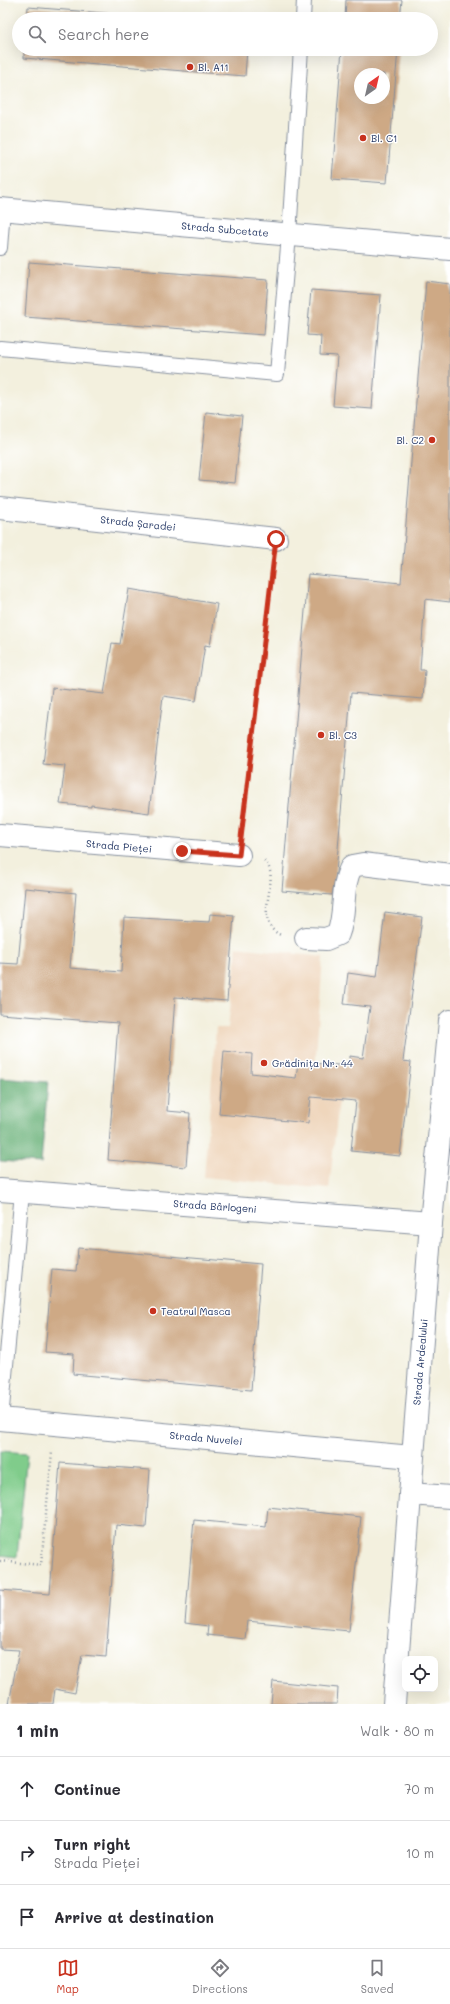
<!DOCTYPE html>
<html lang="en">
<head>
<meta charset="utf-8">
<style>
	:root { --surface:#fff; --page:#f2f2f3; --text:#2b2b33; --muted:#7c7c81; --line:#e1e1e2; --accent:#c8321e }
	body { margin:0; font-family:Mali,sans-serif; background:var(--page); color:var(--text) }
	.controls { position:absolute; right:12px; bottom:12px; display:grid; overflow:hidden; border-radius:8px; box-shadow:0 4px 16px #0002 }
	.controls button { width:36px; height:36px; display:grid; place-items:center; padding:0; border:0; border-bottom:1px solid var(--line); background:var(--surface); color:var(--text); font:20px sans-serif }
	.compass { position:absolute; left:354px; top:68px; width:36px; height:36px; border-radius:50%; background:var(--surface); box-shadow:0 4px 16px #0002; rotate:34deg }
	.stop { position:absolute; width:12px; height:12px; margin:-9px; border:3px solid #c8321e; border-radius:50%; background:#fff }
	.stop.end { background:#c8321e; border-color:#fff; box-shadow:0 1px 4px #0008 }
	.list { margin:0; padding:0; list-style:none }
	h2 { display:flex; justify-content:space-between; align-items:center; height:52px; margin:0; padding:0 16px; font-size:17px }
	h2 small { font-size:13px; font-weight:400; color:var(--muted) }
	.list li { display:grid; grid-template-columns:26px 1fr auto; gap:12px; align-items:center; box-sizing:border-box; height:64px; padding:0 16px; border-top:1px solid var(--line) }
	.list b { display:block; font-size:15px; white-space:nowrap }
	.list p { margin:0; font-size:13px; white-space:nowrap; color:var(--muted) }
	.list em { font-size:13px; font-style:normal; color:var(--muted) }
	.icon { flex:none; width:22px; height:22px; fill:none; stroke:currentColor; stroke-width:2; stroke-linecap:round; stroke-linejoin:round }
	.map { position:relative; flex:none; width:450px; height:1704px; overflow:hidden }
	.search { position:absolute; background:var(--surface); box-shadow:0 4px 16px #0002; left:12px; right:12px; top:12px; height:44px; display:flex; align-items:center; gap:10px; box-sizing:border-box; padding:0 14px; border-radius:22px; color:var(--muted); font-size:15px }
	.sheet { height:244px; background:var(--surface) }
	nav { display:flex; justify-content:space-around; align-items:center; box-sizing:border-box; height:56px; border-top:1px solid var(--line); background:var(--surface); font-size:11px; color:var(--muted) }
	nav a { display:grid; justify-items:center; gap:2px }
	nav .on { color:var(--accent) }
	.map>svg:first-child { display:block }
	.built { fill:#efd6bc }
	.green { fill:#80cc8b; stroke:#4e7e74 }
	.forest { fill:#68b077; stroke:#42706a }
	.building { fill:#cea985; fill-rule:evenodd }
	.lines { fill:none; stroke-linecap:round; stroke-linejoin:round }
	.service-casing { stroke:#87909e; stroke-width:16 }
	.minor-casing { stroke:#87909e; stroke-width:24 }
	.path { stroke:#87909e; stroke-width:2.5; stroke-dasharray:1 3; stroke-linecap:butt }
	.service { stroke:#fff; stroke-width:14 }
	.minor { stroke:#fff; stroke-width:22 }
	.route { stroke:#c8321e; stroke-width:5 }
	.poi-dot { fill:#c8321e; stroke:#fff; stroke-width:1.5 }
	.labels { text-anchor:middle; stroke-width:3; stroke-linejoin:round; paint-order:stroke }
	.poi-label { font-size:10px; fill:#1b2f5e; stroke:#fff; text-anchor:start }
	.street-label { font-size:10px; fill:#1b2f5e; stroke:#fff }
</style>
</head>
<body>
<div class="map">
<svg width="450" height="1704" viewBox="0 0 450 1704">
	<rect width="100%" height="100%" fill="#fff"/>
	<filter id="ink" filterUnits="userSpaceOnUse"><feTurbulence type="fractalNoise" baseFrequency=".025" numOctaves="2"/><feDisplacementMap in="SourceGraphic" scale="8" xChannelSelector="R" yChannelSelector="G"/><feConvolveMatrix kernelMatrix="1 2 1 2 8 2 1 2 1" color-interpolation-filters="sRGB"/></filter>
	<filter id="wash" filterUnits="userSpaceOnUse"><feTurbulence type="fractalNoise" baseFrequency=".012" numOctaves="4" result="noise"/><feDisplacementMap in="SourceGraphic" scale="16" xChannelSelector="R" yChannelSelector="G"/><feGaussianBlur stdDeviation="0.9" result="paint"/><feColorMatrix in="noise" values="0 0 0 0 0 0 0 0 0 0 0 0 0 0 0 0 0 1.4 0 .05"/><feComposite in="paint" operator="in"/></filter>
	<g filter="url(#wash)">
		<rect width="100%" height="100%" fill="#f3f0de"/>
		<path class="built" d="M237,947L323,957L313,1098L339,1099L329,1189L204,1177L216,1028H228Z"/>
		<path class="green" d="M0,1451L27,1453L17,1557L0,1555Z"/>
		<path class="forest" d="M0,1078L48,1082L41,1164L0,1161Z"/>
		<g id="blocks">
			<g class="building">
				<path d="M346,0H402L400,19H345Z"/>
				<path d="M28,7L178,19H27Z"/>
				<path d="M24,49H247L245,76L24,58Z"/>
				<path d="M342,49H398L387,183L332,179ZM360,74H384V98H360Z"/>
				<path d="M29,262L268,280L264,335L25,317Z"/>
				<path d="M426,281L450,284V602L425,599L420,670H425L423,699L351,693L336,873L332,895L282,891L308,574L401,583Z"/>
				<path d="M311,290L381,295L372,409L333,406L337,356L320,355L321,336L307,335Z"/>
				<path d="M206,412L242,416L235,483L199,480Z"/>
				<path d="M129,589L217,604L210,646L205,645L196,701L163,696L149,813L91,805V807L60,804L65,766L43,764L52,688L104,694L112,643L120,644Z"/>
				<path d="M25,888L76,893L70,968L121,972L124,917L209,922L210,914L234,916L227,1001L175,997L167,1111L190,1113L186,1167L108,1160L118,1023L0,1014V963L18,964Z"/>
				<path d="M385,912L422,917L403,1061L411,1062L400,1156L351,1151L356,1101L311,1097L308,1123L219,1114L224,1051L252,1054L251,1073L296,1078L298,1062L350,1066V1056L363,1058L370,1007L344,1004L348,973L377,977Z"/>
				<path d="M78,1248L261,1264L251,1390L73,1374L74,1354L45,1352L52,1269L76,1271Z"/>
				<path d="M60,1463L150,1470L146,1528L116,1525L106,1657L82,1655L75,1693L55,1689L53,1704H9L19,1650L0,1649V1590L50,1594Z"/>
				<path d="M268,1507L361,1517L349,1631L247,1621L245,1639L207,1635L208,1626L185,1623L194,1520L266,1527Z"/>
				<path d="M273,1681L338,1688L337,1704H271Z"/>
			</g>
		</g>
	</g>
	<g filter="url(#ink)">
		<use href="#blocks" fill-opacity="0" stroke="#87909e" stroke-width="1"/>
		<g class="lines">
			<defs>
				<g id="service">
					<path d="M303,19L304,0"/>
					<path d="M0,248L3,209"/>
					<path d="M0,348L277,374L289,235L301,49"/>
					<path d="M1,1419L22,1192"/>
				</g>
				<g id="minor">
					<path d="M0,209L450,249"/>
					<path d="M0,508L276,539"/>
					<path d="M0,835L239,855"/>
					<path d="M306,938L326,939L338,934C347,911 340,886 352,866L363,864L450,875"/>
					<path d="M0,1190L431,1223"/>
					<path d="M0,1419L412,1457"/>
					<path d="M410,1494L450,1497"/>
					<path d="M394,1704L431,1223L450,1021"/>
				</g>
			</defs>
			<use href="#service" class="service-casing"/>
			<use href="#minor" class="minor-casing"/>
			<g class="path">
				<path d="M242,830L273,565"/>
				<path d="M264,861C284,876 249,922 281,935"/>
				<path d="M0,1561L41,1565L52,1452"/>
			</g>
			<use href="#service" class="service"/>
			<use href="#minor" class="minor"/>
		</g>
	</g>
	<g class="lines" filter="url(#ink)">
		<path class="route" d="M182,851L239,855L276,539"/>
	</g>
	<g class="poi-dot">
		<circle cx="190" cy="67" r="4"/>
		<circle cx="363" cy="138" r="4"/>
		<circle cx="432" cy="440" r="4"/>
		<circle cx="321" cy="735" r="4"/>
		<circle cx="264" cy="1063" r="4"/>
		<circle cx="153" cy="1311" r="4"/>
	</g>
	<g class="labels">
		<g class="poi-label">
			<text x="198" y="71">Bl. A11</text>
			<text x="371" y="142">Bl. C1</text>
			<text x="424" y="444" text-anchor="end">Bl. C2</text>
			<text x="329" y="739">Bl. C3</text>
			<text x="272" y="1067">Grădinița Nr. 44</text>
			<text x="161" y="1315">Teatrul Masca</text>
		</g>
		<g class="street-label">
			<text transform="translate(225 229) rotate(5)" y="4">Strada Subcetate</text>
			<text transform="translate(138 523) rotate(6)" y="4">Strada Șaradei</text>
			<text transform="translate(119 846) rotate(5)" y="4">Strada Pieței</text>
			<text transform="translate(215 1206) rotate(4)" y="4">Strada Bârlogeni</text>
			<text transform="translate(420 1362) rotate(-85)" y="4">Strada Ardealului</text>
			<text transform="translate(206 1438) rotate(5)" y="4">Strada Nuvelei</text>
		</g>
	</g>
</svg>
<div class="controls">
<button><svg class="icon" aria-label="locate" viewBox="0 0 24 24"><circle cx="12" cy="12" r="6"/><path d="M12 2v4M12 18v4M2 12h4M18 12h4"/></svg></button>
</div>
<svg class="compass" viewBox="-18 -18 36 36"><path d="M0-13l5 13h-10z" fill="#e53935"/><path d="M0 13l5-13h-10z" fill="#7c7c81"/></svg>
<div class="stop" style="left:276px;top:539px"></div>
<div class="stop end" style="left:182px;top:851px"></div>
<div class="search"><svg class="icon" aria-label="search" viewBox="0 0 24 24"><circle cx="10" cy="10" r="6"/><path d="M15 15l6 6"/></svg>Search here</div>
</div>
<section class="sheet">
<h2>1 min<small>Walk · 80 m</small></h2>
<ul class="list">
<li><svg class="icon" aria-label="ahead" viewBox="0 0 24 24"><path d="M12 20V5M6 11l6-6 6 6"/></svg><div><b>Continue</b></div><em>70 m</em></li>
<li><svg class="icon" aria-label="right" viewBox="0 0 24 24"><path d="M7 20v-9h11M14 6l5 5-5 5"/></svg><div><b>Turn right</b><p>Strada Pieței</p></div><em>10 m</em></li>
<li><svg class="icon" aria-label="arrive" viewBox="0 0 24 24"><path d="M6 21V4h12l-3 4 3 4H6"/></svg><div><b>Arrive at destination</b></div></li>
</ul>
</section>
<nav>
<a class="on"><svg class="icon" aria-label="map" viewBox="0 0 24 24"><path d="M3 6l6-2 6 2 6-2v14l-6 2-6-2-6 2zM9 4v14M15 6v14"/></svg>Map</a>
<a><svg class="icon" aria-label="directions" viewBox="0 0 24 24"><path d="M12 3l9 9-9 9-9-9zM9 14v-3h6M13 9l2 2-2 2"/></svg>Directions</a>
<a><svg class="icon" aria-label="saved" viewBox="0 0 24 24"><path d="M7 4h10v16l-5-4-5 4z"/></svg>Saved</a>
</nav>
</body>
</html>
